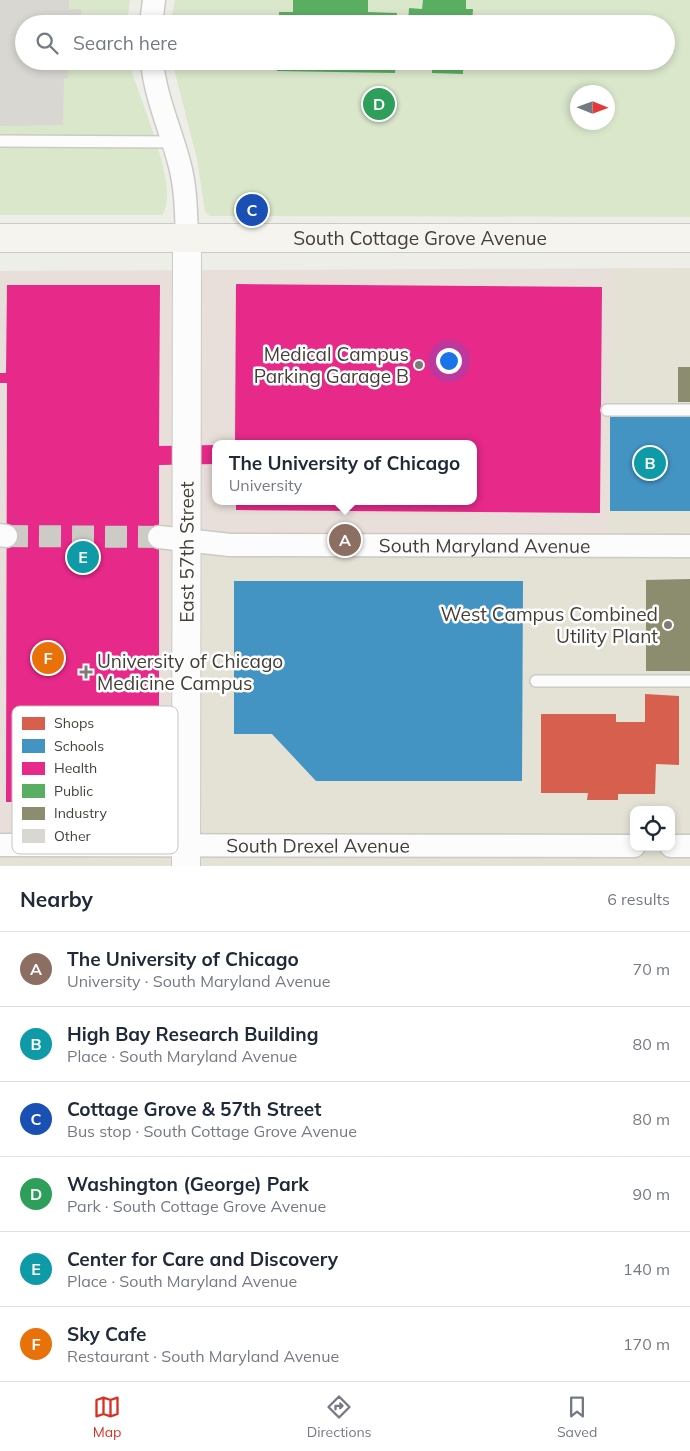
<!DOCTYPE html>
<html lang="en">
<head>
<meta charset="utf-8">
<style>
	:root { --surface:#fff; --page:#f6f6f7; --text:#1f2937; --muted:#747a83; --line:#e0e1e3; --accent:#d93025 }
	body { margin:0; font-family:Mulish,sans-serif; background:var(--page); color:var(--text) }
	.controls { position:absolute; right:15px; bottom:15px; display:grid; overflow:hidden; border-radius:10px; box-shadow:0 2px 8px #0003 }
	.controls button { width:45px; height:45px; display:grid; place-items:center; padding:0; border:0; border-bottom:1px solid var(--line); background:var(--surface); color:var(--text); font:25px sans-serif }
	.compass { position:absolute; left:570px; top:85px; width:45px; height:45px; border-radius:50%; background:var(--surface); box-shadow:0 2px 8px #0003; rotate:91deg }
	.you { position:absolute; left:448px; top:360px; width:18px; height:18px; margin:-12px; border:4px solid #fff; border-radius:50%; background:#1a73e8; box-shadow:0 0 0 8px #1a73e833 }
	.badge { display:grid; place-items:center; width:32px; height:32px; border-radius:50%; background:var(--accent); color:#fff; font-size:16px; font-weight:700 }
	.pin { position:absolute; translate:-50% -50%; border:2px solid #fff; box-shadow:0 1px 5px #0006 }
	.popup { position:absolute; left:212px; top:440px; width:265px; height:65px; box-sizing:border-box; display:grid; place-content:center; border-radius:10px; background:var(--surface); filter:drop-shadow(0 1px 4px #0005); font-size:16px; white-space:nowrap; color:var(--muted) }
	.popup b { font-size:19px; color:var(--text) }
	.popup::after { content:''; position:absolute; left:50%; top:100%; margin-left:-10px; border:10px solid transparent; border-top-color:var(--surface) }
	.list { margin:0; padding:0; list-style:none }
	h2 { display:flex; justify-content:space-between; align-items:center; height:65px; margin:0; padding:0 20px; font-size:21px }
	h2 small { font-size:16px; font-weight:400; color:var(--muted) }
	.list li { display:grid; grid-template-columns:32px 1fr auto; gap:15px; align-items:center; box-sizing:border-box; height:75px; padding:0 20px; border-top:1px solid var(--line) }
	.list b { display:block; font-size:19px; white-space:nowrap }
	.list p { margin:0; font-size:16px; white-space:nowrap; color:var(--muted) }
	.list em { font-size:16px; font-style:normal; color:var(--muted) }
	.icon { flex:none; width:28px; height:28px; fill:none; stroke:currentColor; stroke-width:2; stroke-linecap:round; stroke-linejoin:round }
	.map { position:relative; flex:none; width:690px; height:866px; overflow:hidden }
	.search { position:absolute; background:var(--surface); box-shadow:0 2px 8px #0003; left:15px; right:15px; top:15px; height:55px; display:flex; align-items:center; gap:12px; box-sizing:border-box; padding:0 18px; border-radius:28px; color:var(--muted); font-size:19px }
	.sheet { height:515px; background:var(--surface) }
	nav { display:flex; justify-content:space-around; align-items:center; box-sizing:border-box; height:70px; border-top:1px solid var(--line); background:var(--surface); font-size:14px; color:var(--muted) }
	nav a { display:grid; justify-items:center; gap:2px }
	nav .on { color:var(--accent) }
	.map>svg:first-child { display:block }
	.education { fill:#e4e1d5; fill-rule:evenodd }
	.medical { fill:#e9dfda; fill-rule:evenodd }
	.green { fill:#dae7cb; fill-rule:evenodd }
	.shops { fill:#d6604d }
	.schools { fill:#4393c3 }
	.health { fill:#e7298a }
	.public { fill:#5aae61 }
	.industry { fill:#8c8c6e }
	.building { fill:#d8d7d2 }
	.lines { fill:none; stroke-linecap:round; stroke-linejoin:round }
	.minor-tunnel { stroke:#cccbc5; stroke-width:22; stroke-dasharray:22 11; stroke-linecap:butt }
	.service-casing { stroke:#cbcac5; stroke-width:14 }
	.minor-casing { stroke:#cbcac5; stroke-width:25 }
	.tertiary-casing { stroke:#cbcac5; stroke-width:30 }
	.secondary-casing { stroke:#cccbc0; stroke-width:30 }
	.service { stroke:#fcfcfc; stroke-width:11 }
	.minor { stroke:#fcfcfc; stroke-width:22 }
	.tertiary { stroke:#fcfcfc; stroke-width:28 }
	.secondary { stroke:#f5f4ef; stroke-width:28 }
	.poi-dot { fill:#7f7c75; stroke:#fff; stroke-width:2 }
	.labels { text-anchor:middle; stroke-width:5; stroke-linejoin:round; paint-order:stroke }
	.street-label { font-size:19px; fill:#433f36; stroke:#fff }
	.poi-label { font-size:19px; fill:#433f36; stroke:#fff; text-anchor:end }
	.key { fill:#fff; stroke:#c7c5c3; stroke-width:1 }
	.key-label { font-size:14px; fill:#433f36 }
</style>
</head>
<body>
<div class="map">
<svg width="690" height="866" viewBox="0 0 690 866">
	<rect width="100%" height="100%" fill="#eeeee9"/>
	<path class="education" d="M690,268V866H0V271ZM216,444H474V501H216ZM634,810H671V847H634Z"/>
	<path class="medical" d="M611,269L608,534H174L171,834L0,835V271ZM216,444H474V501H216Z"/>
	<g class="green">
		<path d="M0,0H130L127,24H24V61H129C135,90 183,191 162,215H0Z"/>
		<path d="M175,0H690V217L210,216L205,212L197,159L172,61H666V24H170ZM578,92H608V122H578Z"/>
	</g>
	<path class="shops" d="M645,694L679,696V765L656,764L655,794H618V800H587L588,793H541V714H616V722H645Z"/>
	<g class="schools">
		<rect x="610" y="416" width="80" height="95"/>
		<path d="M234,581H523L522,781H316L272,734H234Z"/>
	</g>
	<g class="health">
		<path d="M236,284L602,287L600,513L236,510V501H474V444H235Z"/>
		<path d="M7,285H160L159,446L216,445V464L159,465V802H6L7,383H0V373H6Z"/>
	</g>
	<g class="public">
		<path d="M293,0H368V12L397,13L396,24H279V12H293Z"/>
		<path d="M423,0H466V9H473L472,24H408L409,8L422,9Z"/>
		<path d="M278,61H396L395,73L277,71Z"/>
		<path d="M432,61H463V74L432,73Z"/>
	</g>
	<g class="industry">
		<rect x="678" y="367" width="12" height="35"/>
		<path d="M690,579V671H646V580Z"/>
	</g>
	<path class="building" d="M0,0H69V9H81V24H24V61H68V78H64L63,125L0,126Z"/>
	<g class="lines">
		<path class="minor-tunnel" d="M6,536L159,537"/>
		<defs>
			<g id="service">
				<path d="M0,141L173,142"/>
				<path d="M607,410H690"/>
				<path d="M536,681H690"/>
			</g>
			<g id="minor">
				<path d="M151,24L154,0"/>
				<path d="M152,61C155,96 170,128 179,162C186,187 186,212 187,238"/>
				<path d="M0,535L6,536"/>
				<path id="s1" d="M159,537L230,545L690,546"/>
				<path id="s2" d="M0,845L634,846"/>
				<path d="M671,846H690"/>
			</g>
			<g id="tertiary">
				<path id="s3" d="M186,866L187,238"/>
			</g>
			<g id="secondary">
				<path id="s4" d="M0,238H690"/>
			</g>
		</defs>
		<use href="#service" class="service-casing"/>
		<use href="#minor" class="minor-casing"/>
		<use href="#tertiary" class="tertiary-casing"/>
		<use href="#secondary" class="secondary-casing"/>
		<use href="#service" class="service"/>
		<use href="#minor" class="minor"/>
		<use href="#tertiary" class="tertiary"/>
		<use href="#secondary" class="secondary"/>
	</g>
	<g class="poi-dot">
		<circle cx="419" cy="365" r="5"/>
		<circle cx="668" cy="625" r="5"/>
		<path d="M83.5 664.5h5v5h5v5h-5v5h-5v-5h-5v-5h5z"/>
	</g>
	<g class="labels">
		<g class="street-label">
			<text dy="7" stroke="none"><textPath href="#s4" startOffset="420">South Cottage Grove Avenue</textPath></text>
			<text dy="7" stroke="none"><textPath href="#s1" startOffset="326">South Maryland Avenue</textPath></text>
			<text dy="7" stroke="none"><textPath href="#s3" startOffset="314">East 57th Street</textPath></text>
			<text dy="7" stroke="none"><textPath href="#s2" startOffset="318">South Drexel Avenue</textPath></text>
		</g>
		<g class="poi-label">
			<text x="409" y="361">Medical Campus<tspan x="409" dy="22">Parking Garage B</tspan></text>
			<text x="658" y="621">West Campus Combined<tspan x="658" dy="22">Utility Plant</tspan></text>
			<text x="97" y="668" text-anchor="start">University of Chicago<tspan x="97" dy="22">Medicine Campus</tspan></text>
		</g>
	</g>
	<rect x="12" y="706" width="166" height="148" rx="8" class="key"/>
	<rect x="22" y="717" width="23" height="13" fill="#d6604d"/>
	<rect x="22" y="739" width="23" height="14" fill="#4393c3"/>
	<rect x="22" y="762" width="23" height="13" fill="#e7298a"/>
	<rect x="22" y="784" width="23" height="14" fill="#5aae61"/>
	<rect x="22" y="807" width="23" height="13" fill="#8c8c6e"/>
	<rect x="22" y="829" width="23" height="14" fill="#d8d7d2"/>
	<g class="key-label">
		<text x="54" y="728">Shops</text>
		<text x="54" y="751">Schools</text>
		<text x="54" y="773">Health</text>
		<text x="54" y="796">Public</text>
		<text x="54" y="818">Industry</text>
		<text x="54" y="841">Other</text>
	</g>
</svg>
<div class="controls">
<button><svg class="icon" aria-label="locate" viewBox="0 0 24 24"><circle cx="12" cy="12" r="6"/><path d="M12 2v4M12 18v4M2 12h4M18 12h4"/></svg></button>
</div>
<svg class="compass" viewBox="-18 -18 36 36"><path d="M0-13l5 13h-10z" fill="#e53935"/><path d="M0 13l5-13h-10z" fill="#747a83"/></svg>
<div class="you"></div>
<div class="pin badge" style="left:345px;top:540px;background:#8d6e63">A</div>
<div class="popup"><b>The University of Chicago</b>University</div>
<div class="pin badge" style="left:650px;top:463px;background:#0f9aa8">B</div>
<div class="pin badge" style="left:252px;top:210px;background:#1a4fb4">C</div>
<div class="pin badge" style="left:379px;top:104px;background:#2e9e5b">D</div>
<div class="pin badge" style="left:83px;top:557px;background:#0f9aa8">E</div>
<div class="pin badge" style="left:48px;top:658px;background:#e8710a">F</div>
<div class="search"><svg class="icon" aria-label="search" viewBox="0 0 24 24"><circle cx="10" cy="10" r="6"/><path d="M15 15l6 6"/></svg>Search here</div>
</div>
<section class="sheet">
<h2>Nearby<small>6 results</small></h2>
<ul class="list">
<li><span class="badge" style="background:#8d6e63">A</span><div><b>The University of Chicago</b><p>University · South Maryland Avenue</p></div><em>70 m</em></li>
<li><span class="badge" style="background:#0f9aa8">B</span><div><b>High Bay Research Building</b><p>Place · South Maryland Avenue</p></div><em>80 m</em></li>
<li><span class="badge" style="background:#1a4fb4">C</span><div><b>Cottage Grove &amp; 57th Street</b><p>Bus stop · South Cottage Grove Avenue</p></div><em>80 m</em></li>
<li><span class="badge" style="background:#2e9e5b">D</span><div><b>Washington (George) Park</b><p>Park · South Cottage Grove Avenue</p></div><em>90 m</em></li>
<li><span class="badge" style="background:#0f9aa8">E</span><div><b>Center for Care and Discovery</b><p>Place · South Maryland Avenue</p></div><em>140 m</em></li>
<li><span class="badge" style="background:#e8710a">F</span><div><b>Sky Cafe</b><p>Restaurant · South Maryland Avenue</p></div><em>170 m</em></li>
</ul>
</section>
<nav>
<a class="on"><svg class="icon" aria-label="map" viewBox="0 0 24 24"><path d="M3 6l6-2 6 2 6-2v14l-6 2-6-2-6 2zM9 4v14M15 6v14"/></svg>Map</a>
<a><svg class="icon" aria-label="directions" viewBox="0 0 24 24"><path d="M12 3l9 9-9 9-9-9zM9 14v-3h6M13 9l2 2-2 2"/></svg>Directions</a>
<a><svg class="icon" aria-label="saved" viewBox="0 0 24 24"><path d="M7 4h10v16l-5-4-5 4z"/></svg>Saved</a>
</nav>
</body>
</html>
